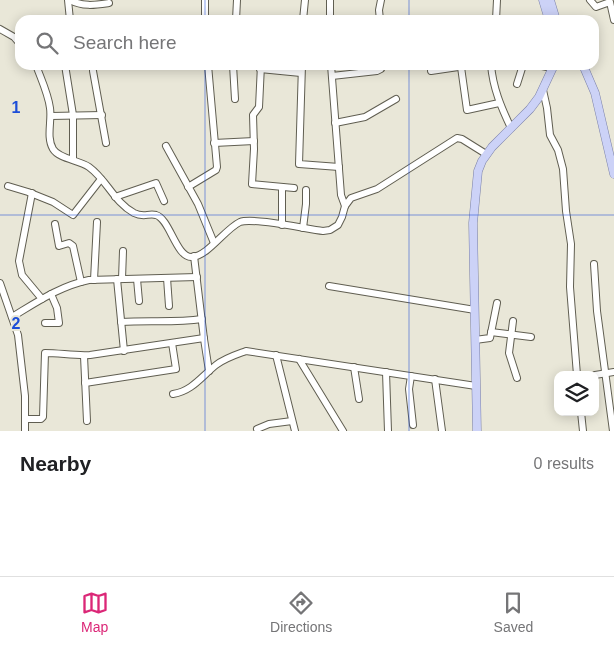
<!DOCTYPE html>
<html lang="en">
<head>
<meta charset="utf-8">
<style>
	:root { --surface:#fff; --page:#f6f6f6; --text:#202124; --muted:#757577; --line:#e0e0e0; --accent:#db2777 }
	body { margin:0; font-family:Arial,sans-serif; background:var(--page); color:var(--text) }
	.controls { position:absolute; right:15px; bottom:15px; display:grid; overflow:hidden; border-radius:10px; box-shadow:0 2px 12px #0003 }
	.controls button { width:45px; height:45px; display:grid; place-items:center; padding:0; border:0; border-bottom:1px solid var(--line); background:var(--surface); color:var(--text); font:25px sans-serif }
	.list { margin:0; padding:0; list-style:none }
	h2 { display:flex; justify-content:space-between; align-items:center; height:65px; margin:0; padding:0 20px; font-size:21px }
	h2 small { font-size:16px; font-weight:400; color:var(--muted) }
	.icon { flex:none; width:28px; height:28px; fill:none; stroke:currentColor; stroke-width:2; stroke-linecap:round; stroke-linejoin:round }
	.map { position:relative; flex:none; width:614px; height:431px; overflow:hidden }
	.search { position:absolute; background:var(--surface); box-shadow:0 2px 12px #0003; left:15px; right:15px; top:15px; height:55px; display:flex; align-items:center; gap:12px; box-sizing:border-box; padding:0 18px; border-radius:15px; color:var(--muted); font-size:19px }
	.sheet { height:145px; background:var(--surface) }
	nav { display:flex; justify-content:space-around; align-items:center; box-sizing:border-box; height:70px; border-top:1px solid var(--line); background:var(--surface); font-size:14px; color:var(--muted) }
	nav a { display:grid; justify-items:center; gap:2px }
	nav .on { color:var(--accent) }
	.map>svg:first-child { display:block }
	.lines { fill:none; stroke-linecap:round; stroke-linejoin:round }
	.minor-casing { stroke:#605e51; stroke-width:8 }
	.major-casing { stroke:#797fa6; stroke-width:9 }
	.minor { stroke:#fff; stroke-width:6 }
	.major { stroke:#ccd2f7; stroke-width:8 }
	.grid { fill:none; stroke:#1d4ed8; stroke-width:1; stroke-opacity:0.55 }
	.grid-label { font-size:16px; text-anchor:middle; font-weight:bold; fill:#1d4ed8; stroke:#e9e7d8; stroke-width:4; stroke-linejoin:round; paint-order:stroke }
</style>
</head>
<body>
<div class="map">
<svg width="614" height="431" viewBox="0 0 614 431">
	<rect width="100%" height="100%" fill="#e9e7d8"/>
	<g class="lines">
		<defs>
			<g id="minor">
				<path d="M68,0L70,20"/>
				<path d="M70,0C83,7 95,5 109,3"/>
				<path d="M205,0V20"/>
				<path d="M590,0L596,7L610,2L614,20"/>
				<path d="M236,20L237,0"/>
				<path d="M303,20L305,0"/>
				<path d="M330,20V0"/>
				<path d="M380,20L379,10L381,0"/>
				<path d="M496,20L497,0"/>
				<path d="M0,29L14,37L20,44"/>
				<path d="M36,65C41,79 48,93 50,108C52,121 46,137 53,149C59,159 79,160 89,167C107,180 114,202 134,213C144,218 148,213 156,215C170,219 176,258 192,257C208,256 225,229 240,222C253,217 306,229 323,231L330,230L338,225L342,217L345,206L351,198L377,189L457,138L462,139L486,154"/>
				<path d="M65,65L73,115V159"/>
				<path d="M233,65L235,99"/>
				<path d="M261,65L259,107L253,115L254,149L252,184L294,188"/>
				<path d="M302,65L299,164L339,167"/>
				<path d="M331,65L341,195L345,206"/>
				<path d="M491,65C493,88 501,107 511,128"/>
				<path d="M537,65L552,68"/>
				<path d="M461,67L467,110L499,103"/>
				<path d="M260,69L301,73"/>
				<path d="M93,71L106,143"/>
				<path d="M431,71L472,65"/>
				<path d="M332,76L377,71L381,69L380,65"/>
				<path d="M517,84L523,65"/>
				<path d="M543,90L547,108L550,135L558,150L563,169L566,211L571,244L570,287L577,375"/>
				<path d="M51,116L102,115"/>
				<path d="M335,123L365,117L396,99"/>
				<path d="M214,143L254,141"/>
				<path d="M166,146L198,204L214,243"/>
				<path d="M8,186L28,192L53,202L73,215L101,179"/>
				<path d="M188,187L216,170L217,167L208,65"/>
				<path d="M282,187V225"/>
				<path d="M32,193L19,261L22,275L42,299"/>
				<path d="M115,197L156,183L164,201"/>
				<path d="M55,224L59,246L69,243L73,246L81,282"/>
				<path d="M303,228L306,204V190"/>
				<path d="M194,256L204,339L209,371"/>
				<path d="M594,264L597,311L613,431"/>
				<path d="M167,278L169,306"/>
				<path d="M117,279L124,351"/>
				<path d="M122,279L123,251"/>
				<path d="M137,279L139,301"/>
				<path d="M94,280L97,222"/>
				<path d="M0,283L18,335L25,396V431"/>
				<path d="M329,286L475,310"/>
				<path d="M12,317C37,302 60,286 89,280L197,277"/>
				<path d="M513,321L509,353L517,378"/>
				<path d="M121,322C148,320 175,323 202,319"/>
				<path d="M45,323H59L57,308L51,294"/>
				<path d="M491,332L531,337"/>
				<path d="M475,340L490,338L497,303"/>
				<path d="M276,355L295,431"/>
				<path d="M84,356L87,421"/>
				<path d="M299,359L343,431"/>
				<path d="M354,367L359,399"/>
				<path d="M386,372L388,431"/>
				<path d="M595,375L614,372"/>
				<path d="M411,376L409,389L413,425"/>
				<path d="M435,379L442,431"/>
				<path d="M85,383L176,369L172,343"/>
				<path d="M173,394C192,391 201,377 216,365C225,358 235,355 246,351L476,386"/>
				<path d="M581,412L583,431"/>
				<path d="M25,419H41L43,417L45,353C60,353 75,356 90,355L204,338"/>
				<path d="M257,429L269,424L292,421"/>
			</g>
			<g id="major">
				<path d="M543,0L549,20"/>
				<path d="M550,0L556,20"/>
				<path d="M583,65L595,93L614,174"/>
				<path d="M477,431L473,223L478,171L482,161L492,147L530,109L539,97L554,65"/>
			</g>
		</defs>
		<use href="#minor" class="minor-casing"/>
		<use href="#major" class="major-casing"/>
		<use href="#minor" class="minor"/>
		<use href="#major" class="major"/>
	</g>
	<path class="grid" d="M205,0V20M409,0V20M205,65V431M409,65V431M0,215H614"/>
	<g class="grid-label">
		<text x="16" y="113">1</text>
		<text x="16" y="329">2</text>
	</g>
</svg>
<div class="controls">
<button><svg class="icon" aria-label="layers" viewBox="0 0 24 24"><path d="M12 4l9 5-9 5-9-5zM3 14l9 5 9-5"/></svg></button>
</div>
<div class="search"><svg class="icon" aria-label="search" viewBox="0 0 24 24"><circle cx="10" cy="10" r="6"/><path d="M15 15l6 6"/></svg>Search here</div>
</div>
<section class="sheet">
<h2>Nearby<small>0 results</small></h2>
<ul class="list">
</ul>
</section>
<nav>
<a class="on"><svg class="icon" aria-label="map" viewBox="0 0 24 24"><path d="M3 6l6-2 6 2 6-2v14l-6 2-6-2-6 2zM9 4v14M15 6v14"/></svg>Map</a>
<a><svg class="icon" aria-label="directions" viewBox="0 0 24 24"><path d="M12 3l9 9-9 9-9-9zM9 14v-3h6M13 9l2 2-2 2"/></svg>Directions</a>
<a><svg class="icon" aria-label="saved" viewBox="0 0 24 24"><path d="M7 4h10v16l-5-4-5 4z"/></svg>Saved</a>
</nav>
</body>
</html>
